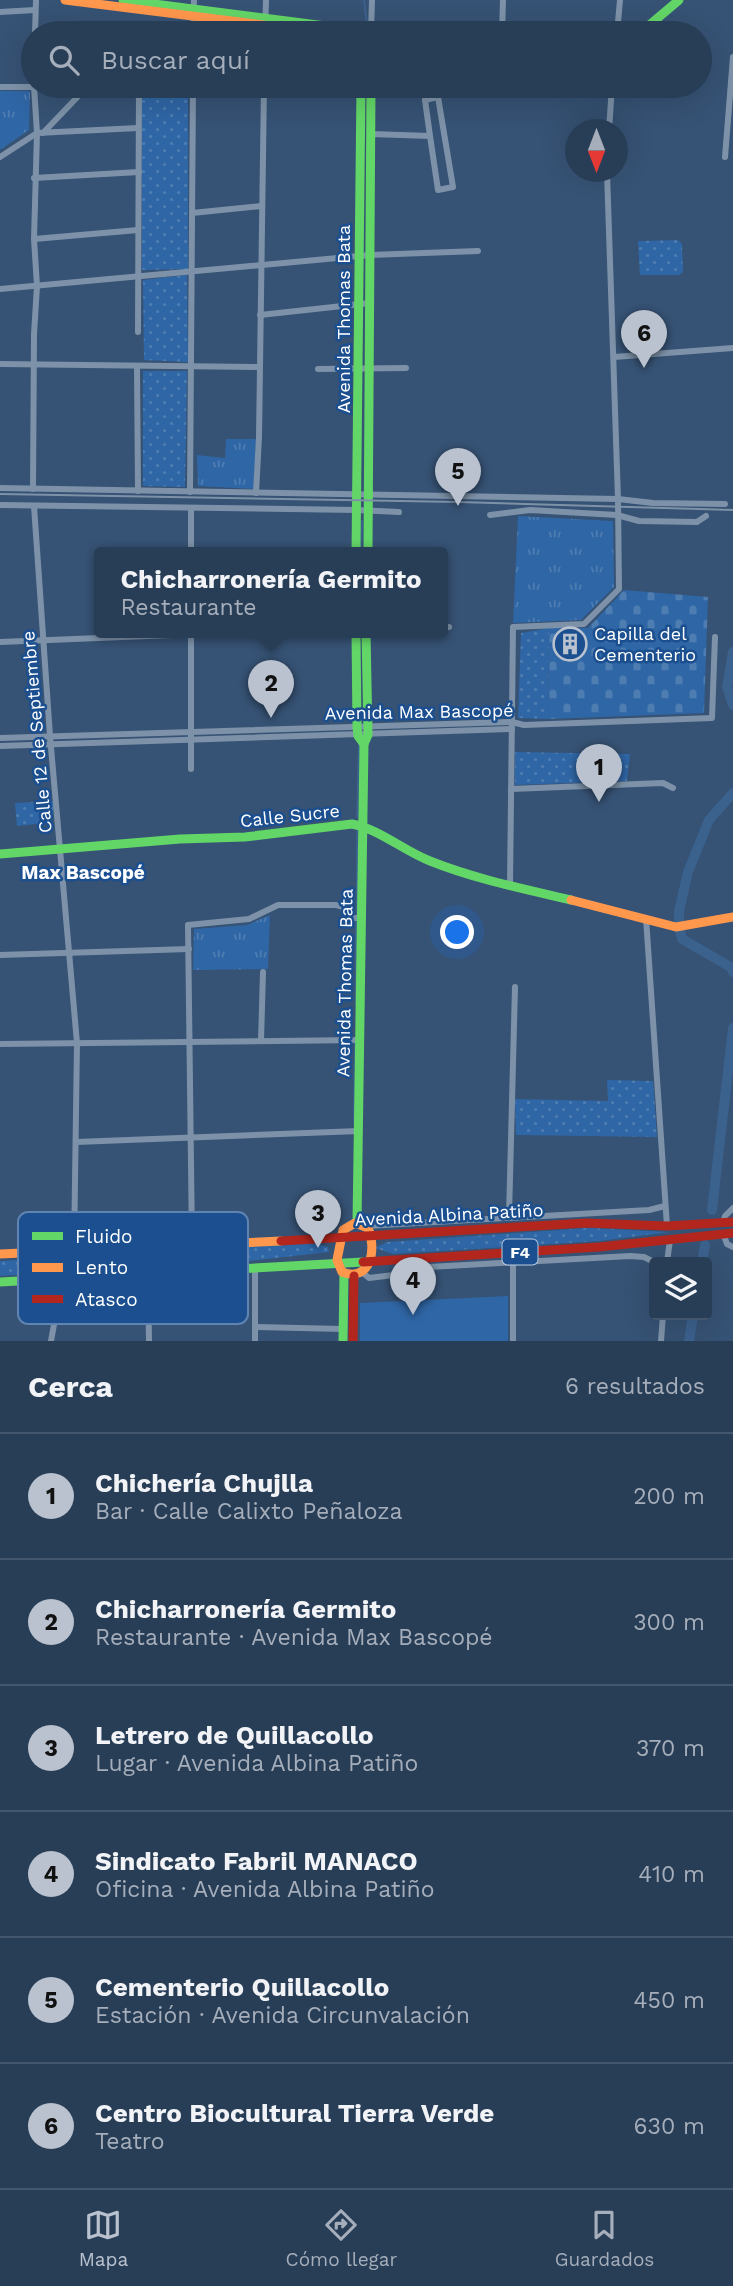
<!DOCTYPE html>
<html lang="es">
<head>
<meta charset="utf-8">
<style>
	:root { --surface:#283e57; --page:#344961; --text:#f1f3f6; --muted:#a5aeba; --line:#44576d; --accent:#b9c2ce }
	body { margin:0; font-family:"Work Sans",sans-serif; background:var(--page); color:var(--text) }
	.controls { position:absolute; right:21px; bottom:21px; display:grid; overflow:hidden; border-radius:7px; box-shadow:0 7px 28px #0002 }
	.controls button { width:63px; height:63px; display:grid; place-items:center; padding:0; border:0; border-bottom:2px solid var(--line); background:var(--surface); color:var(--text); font:35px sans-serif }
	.compass { position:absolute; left:565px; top:119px; width:63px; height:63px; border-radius:50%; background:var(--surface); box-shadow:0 7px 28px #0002; rotate:180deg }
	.you { position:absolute; left:458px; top:933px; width:24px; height:24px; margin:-18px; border:5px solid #fff; border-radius:50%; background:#1a73e8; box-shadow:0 0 0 10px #1a73e833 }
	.badge { display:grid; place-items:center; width:46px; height:46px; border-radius:50%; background:var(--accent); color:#111; font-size:23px; font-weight:700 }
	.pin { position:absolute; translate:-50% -58px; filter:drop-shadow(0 2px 4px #0008) }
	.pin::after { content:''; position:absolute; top:37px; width:24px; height:21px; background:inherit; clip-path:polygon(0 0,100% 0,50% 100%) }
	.popup { position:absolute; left:94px; top:547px; width:354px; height:91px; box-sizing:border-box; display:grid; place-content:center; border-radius:7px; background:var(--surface); filter:drop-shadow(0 2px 5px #0005); font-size:23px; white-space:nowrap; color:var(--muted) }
	.popup b { font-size:26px; color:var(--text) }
	.popup::after { content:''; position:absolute; left:50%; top:100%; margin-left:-14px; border:14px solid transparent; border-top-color:var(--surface) }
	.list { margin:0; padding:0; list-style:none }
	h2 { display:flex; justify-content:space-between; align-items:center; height:91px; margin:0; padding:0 28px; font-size:30px }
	h2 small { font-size:23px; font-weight:400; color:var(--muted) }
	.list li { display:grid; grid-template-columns:46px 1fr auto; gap:21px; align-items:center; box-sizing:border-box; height:126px; padding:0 28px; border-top:2px solid var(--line) }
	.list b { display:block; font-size:26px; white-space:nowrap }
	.list p { margin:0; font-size:23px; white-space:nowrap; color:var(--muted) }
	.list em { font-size:23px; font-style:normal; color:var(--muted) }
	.icon { flex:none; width:38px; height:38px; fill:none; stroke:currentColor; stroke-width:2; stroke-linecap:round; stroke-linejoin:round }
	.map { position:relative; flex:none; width:733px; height:1341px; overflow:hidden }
	.search { position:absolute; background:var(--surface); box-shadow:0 7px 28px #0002; left:21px; right:21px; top:21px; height:77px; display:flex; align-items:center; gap:18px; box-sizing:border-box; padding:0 24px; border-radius:38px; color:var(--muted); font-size:26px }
	.sheet { height:847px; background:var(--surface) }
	nav { display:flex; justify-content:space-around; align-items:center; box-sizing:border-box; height:98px; border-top:2px solid var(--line); background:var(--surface); font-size:19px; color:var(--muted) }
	nav a { display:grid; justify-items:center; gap:4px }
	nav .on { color:var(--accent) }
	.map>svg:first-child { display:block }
	.grass { fill:url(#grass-tufts) }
	.cemetery { fill:url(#cemetery-stones) }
	.park { fill:url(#park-dots) }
	.pitch { fill:#2f66a5 }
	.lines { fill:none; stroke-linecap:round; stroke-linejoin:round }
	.stream { stroke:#3b618d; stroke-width:2 }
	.river { stroke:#3b618d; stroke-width:10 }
	.street { stroke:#7d92a8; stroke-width:6 }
	.fast { stroke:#63d668; stroke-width:9 }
	.slow { stroke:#ff974d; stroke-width:9 }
	.jam { stroke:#b3261e; stroke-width:9 }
	.tram { stroke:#7e92a7; stroke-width:2 }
	.labels { text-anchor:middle; stroke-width:5; stroke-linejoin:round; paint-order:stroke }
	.shield { fill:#1b4f8f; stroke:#bbcadd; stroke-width:2 }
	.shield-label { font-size:16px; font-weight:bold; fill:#fff }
	.street-label { font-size:18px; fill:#fff; stroke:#1b4f8f }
	.poi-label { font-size:18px; fill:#fff; stroke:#1b4f8f; text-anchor:start }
	.neighbourhood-label { font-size:19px; font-weight:bold; fill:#fff; stroke:#1b4f8f }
	.key { fill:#1b4f8f; stroke:#5f84b1; stroke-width:2 }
	.key-label { font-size:19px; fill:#fff }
</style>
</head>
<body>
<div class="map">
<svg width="733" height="1341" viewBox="0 0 733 1341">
	<defs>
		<pattern id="grass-tufts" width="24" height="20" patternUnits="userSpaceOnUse" patternTransform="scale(1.75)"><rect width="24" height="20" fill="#2f66a5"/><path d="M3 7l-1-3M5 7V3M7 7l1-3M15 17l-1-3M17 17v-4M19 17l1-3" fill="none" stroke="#4e7db2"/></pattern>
		<pattern id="cemetery-stones" width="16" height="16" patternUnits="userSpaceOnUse" patternTransform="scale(1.75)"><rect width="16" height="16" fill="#2f66a5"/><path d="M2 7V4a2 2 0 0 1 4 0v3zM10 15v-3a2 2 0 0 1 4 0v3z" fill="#4e7db2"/></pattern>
		<pattern id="park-dots" width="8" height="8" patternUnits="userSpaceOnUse" patternTransform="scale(1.75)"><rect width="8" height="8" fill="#2f66a5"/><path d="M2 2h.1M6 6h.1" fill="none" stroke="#4e7db2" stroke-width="1.8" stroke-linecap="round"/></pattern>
	</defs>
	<rect width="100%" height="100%" fill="#365274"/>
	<g class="grass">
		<path d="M0,91H30L29,130L0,150Z"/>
		<path d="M226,439H256L254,489L198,486L197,455L225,458Z"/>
		<path d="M518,516L613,521L614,587L581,620L513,623Z"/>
		<path d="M270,915L268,969L193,970L194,929L247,925Z"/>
	</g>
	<path class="cemetery" d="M624,590L708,597L704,713L548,719L549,628H588Z"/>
	<g class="park">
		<path d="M142,86H188V269L142,270Z"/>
		<path d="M678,240L682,244L683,272L679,275H640L638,241Z"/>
		<path d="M187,275L188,362L144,360L143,280Z"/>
		<path d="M143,371H187L185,487L143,486Z"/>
		<path d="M549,628L548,719L518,718L521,633Z"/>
		<path d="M515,752L630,754L627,781L515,785Z"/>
		<path d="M54,801L53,816L46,823L17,826L15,803Z"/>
		<path d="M607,1080L653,1081L657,1137L516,1135L515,1099L608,1101Z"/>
		<path d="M588,1228L670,1232L600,1241L393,1254L375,1248L387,1242Z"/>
		<path d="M314,1243L328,1247L329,1252L233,1263L0,1276V1261Z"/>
	</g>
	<path class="pitch" d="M508,1296V1341H360V1303Z"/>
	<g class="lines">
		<g class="stream">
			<path d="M364,0L367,25"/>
			<path d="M361,552L362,521"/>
			<path d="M357,817L359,744"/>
			<path d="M357,914V831"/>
			<path d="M356,1005V922"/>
			<path d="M354,1122L355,1044"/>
		</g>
		<g class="river">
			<path d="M733,652L727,687L733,705"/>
			<path d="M733,793L709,820L688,872L679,911V927L682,939L732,968L733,972"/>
			<path d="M712,1210L733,1028"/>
			<path d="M702,1262L705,1245"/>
			<path d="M689,1341L693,1315"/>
		</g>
		<g class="street">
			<path d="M0,12L35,10"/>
			<path d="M35,33L36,0"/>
			<path d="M193,33L194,0"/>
			<path d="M265,33L266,0"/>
			<path d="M371,33L372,0"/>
			<path d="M502,33L503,0"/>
			<path d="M617,33L620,0"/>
			<path d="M0,87H34"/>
			<path d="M609,130L612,86"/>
			<path d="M43,133L88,86"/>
			<path d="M371,134L430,136L438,190L453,187L438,97L425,100L430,136"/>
			<path d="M0,157L37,133L138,128"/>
			<path d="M725,157L733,57"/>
			<path d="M34,178L139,172"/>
			<path d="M192,213L262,206"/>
			<path d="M34,239L138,230"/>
			<path d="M0,289L370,255L478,251"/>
			<path d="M260,315L370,303"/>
			<path d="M138,332L139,86"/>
			<path d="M614,357L733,348"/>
			<path d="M0,364L260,367"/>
			<path d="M137,367L138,491"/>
			<path d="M318,369L406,368"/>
			<path d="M0,488L618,499L653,503L725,504"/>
			<path d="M33,489L34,334L37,286L34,239L37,133L34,86"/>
			<path d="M190,492L193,86"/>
			<path d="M256,493L259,437L264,86"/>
			<path d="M0,505L357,510L399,512"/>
			<path d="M34,506L50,736L77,1043L74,1250"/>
			<path d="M490,515L530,510L617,515L639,521L697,522L706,516"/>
			<path d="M191,552V508"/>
			<path d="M442,627H449"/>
			<path d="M0,642L247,632"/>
			<path d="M0,738L512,722L524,725L712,718L715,637"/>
			<path d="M0,746L512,729"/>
			<path d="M191,769V632"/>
			<path d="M511,789L663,783L673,788"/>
			<path d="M510,885L513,627L584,624L619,589L618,499L607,172"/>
			<path d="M646,918L667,1226"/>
			<path d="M0,955L189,949"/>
			<path d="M261,1041L263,972"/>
			<path d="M0,1044L360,1040"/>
			<path d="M76,1142L359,1131"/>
			<path d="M509,1216L515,987"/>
			<path d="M723,1223L725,1216L733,1208"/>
			<path d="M366,1226L649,1210L665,1206"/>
			<path d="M723,1233L727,1244L733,1247"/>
			<path d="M192,1243L188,925L249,919L278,905H336L346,908L352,918H361"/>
			<path d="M513,1261V1341"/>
			<path d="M667,1262L670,1240"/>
			<path d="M255,1269V1341"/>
			<path d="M363,1273L369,1278L402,1274L429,1267L630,1256L644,1257L654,1262"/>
			<path d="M148,1275L149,1341"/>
			<path d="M256,1327L343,1329"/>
			<path d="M51,1341L62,1280"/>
			<path d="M661,1341L663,1315"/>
		</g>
		<g class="fast">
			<path d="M123,0L341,28L360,33"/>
			<path d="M640,33L679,0"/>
			<path d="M356,552L361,86"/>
			<path d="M368,552L371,86"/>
			<path d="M356,632L357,727L358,736L364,744"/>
			<path d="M0,854L180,839L245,837L352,824C379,829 404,851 430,861C475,879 524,889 571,900"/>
			<path d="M357,1223L364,744L368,735L366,632"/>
			<path d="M0,1282L363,1262"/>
			<path d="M343,1341L344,1273"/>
		</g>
		<g class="slow">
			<path d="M65,0L327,33"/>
			<path d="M571,900L676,927L733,917"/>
			<path d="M355,1223L368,1228C377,1249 371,1283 342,1272L337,1260L343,1230Z"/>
			<path d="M0,1254L281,1241"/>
		</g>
		<g class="jam">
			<path d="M281,1241L586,1223L667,1226L733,1222"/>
			<path d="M363,1262L599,1247L733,1233"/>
			<path d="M353,1341L354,1276"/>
		</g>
		<path class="tram" d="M0,494L459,502L733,510"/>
	</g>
	<defs>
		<symbol id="building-ring" viewBox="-11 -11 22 22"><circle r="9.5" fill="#1b4f8f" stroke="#b9c2ce" stroke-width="1.5"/><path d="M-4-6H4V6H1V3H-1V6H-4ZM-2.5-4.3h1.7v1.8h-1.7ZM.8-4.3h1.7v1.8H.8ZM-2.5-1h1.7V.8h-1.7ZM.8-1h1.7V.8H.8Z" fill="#b9c2ce"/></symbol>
	</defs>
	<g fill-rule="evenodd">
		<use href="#building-ring" x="551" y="625" width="38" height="38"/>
	</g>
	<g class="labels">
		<rect class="shield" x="502.5" y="1239.5" width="35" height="25" rx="5"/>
		<g class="shield-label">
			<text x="520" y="1258">F4</text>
		</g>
		<g class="street-label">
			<text transform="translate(344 319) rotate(-90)" y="6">Avenida Thomas Bata</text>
			<text transform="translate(419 712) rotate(-1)" y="6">Avenida Max Bascopé</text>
			<text transform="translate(37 732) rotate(-95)" y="6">Calle 12 de Septiembre</text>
			<text transform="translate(290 816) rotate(-6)" y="6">Calle Sucre</text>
			<text transform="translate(345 983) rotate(-89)" y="6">Avenida Thomas Bata</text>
			<text transform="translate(449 1215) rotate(-3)" y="6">Avenida Albina Patiño</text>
		</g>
		<g class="poi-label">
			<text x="594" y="640">Capilla del<tspan x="594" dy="21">Cementerio</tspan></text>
		</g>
		<g class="neighbourhood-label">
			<text x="83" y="879">Max Bascopé</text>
		</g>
	</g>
	<rect x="18" y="1212" width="230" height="112" rx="10" class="key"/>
	<rect x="32" y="1232" width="31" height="8" fill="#63d668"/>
	<rect x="32" y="1263" width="31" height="9" fill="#ff974d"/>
	<rect x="32" y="1295" width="31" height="8" fill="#b3261e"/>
	<g class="key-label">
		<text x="75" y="1243">Fluido</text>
		<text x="75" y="1274">Lento</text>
		<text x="75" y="1306">Atasco</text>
	</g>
</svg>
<div class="controls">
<button><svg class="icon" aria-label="layers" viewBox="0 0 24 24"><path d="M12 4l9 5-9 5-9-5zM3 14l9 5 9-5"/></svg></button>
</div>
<svg class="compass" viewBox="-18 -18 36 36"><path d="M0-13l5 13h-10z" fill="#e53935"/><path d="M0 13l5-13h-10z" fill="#a5aeba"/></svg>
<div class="you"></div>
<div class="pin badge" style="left:599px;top:802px">1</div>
<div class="pin badge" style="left:271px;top:718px">2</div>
<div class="popup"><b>Chicharronería Germito</b>Restaurante</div>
<div class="pin badge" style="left:318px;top:1248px">3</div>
<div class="pin badge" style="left:413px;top:1315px">4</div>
<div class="pin badge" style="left:458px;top:506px">5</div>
<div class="pin badge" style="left:644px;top:368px">6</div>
<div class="search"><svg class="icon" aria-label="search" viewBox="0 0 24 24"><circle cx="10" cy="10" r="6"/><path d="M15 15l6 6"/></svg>Buscar aquí</div>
</div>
<section class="sheet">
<h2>Cerca<small>6 resultados</small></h2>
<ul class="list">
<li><span class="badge">1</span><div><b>Chichería Chujlla</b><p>Bar · Calle Calixto Peñaloza</p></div><em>200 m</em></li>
<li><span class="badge">2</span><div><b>Chicharronería Germito</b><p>Restaurante · Avenida Max Bascopé</p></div><em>300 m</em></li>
<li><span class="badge">3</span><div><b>Letrero de Quillacollo</b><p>Lugar · Avenida Albina Patiño</p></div><em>370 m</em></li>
<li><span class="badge">4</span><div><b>Sindicato Fabril MANACO</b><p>Oficina · Avenida Albina Patiño</p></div><em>410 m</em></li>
<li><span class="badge">5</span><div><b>Cementerio Quillacollo</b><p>Estación · Avenida Circunvalación</p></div><em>450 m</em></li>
<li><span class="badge">6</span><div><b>Centro Biocultural Tierra Verde</b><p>Teatro</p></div><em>630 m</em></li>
</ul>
</section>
<nav>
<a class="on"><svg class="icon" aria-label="map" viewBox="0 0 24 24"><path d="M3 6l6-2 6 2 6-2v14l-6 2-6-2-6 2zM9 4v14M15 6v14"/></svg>Mapa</a>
<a><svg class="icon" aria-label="directions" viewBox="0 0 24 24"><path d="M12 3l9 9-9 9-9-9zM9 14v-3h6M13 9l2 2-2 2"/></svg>Cómo llegar</a>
<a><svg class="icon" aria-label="saved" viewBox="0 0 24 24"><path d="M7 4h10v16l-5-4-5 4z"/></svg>Guardados</a>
</nav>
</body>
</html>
